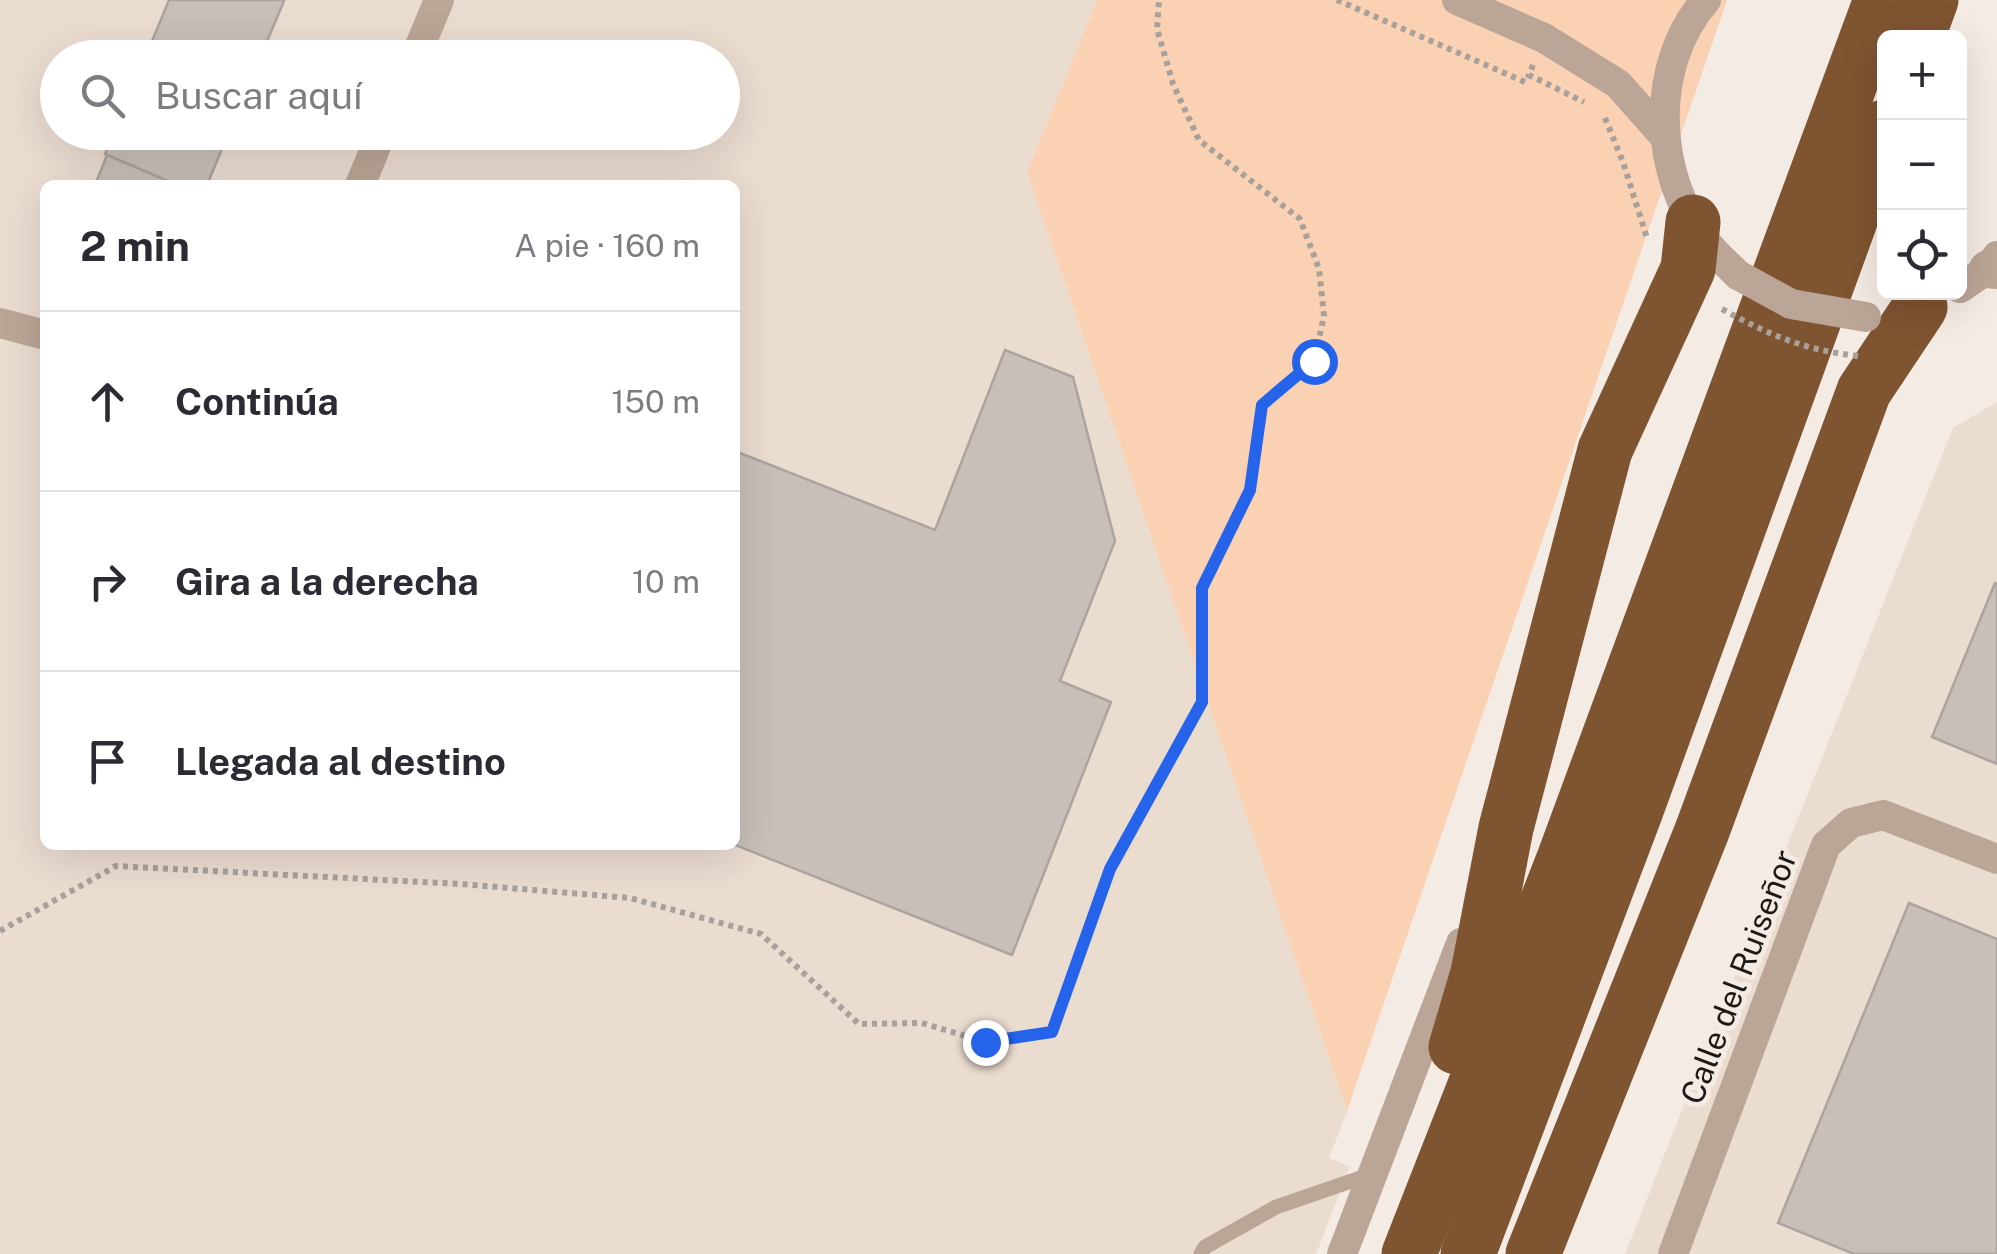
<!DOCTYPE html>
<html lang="es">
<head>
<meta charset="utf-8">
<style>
	:root { --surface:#fff; --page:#f7f7f7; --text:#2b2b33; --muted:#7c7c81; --line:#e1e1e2 }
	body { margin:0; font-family:"Public Sans",sans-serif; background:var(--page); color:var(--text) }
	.controls { position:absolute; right:30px; top:30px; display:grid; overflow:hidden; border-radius:15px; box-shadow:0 10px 40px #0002 }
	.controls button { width:90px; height:90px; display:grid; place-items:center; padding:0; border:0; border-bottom:2px solid var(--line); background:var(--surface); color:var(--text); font:50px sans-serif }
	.stop { position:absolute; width:30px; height:30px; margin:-22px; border:8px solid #2563eb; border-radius:50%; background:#fff }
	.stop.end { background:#2563eb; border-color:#fff; box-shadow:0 2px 10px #0008 }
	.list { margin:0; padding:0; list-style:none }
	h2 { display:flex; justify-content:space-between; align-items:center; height:130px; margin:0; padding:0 40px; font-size:42px }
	h2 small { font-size:32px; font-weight:400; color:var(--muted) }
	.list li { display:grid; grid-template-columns:65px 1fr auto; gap:30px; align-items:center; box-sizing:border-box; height:180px; padding:0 40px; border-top:2px solid var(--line) }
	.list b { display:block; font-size:38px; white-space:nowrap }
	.list em { font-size:32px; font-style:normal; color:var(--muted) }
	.icon { flex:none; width:55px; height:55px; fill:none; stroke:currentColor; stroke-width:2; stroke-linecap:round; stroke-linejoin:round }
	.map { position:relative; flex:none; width:1997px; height:1254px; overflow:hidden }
	.search { position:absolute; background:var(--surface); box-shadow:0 10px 40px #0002; left:40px; top:40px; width:700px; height:110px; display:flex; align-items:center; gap:25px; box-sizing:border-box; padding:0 35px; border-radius:55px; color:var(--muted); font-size:38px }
	.panel { position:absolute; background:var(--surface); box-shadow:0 10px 40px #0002; left:40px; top:180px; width:700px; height:670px; border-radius:15px }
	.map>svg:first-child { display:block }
	.built { fill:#ebdcd0; fill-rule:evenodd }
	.green { fill:#fad1b3 }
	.building { fill:#c7bfb8; stroke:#aca49e; stroke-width:2.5 }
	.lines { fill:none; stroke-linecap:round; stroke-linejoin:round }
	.path { stroke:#a7a09b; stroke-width:6; stroke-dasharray:5 5; stroke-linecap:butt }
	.service { stroke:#bba596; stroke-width:15 }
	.minor { stroke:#bba596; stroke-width:30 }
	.tertiary { stroke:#bba596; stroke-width:38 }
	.motorway { stroke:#7f5431; stroke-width:55 }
	.path-bridge { stroke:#a7a09b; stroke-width:6; stroke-dasharray:5 5; stroke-linecap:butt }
	.minor-bridge { stroke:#bba596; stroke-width:30 }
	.route { stroke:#2563eb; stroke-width:12 }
	.labels { text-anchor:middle; stroke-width:10; stroke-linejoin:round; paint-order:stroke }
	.street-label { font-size:32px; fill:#1c1916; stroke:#f4ebe4 }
</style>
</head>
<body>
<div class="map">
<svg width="1997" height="1254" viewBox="0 0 1997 1254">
	<rect width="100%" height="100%" fill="#f4ebe4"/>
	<g class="built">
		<path d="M0,0H1097L1027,172L1347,1111L1329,1158L1350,1167L1316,1254H0ZM58,58H722V132H58ZM45,185H735V845H45Z"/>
		<path d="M1997,402V1254H1625L1953,428Z"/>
	</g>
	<path class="green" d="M1097,0H1727L1347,1111L1027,172Z"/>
	<g class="building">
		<path d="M169,0H282L284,1L260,58H145Z"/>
		<path d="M114,132H229L207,185H177L105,154Z"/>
		<path d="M107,155L177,185H95Z"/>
		<path d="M1005,350L1073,377L1115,541L1060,681L1111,702L1012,955L735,845V451L935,530Z"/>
		<path d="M1995,583L1997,584V764L1932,737Z"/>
		<path d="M1909,903L1997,939V1254H1854L1778,1223Z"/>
	</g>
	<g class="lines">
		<g class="path">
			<path d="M1337,0L1525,82L1529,75"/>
			<path d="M1533,65L1529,75L1584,102"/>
			<path d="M1605,118L1623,162L1647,238"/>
			<path d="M0,931L116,866L461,884L630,898L761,934L859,1024L922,1023L985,1042L1052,1032L1110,869L1202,702V589L1250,489L1262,405L1314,361L1324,316L1319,269L1300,219L1199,140L1173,84L1157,29L1159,0"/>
		</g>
		<path class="service" d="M1201,1254L1205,1247L1276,1207L1372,1174"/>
		<g class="minor">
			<path d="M1457,0L1544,38L1618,84L1665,137"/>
			<path d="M1706,0C1649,65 1653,174 1706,242C1715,254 1727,264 1738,275"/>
			<path d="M415,58L439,0"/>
			<path d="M360,185L382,132"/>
			<path d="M1960,288L1988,269L1997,256"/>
			<path d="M0,323L45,335"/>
			<path d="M1342,1254L1461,943"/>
			<path d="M1673,1254L1826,845L1851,823L1883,815L1997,859"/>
		</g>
		<path class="tertiary" d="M1988,269L1997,270"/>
		<g class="motorway">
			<path d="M1917,38L1931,0"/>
			<path d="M1456,1047L1478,973L1506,828L1605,450L1688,269L1693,222"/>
			<path d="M1409,1254L1564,859L1881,0"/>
			<path d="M1468,1254L1636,810L1884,127"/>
			<path d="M1533,1254L1702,831L1864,391L1920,307"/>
		</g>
		<path class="path-bridge" d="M1722,309C1769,335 1804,350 1858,356"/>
		<path class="minor-bridge" d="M1738,275L1791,304L1866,317"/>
	</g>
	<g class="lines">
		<path class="route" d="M985,1042L1052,1032L1110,869L1202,702V588L1250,490L1262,405L1314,361"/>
	</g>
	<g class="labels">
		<g class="street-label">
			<text transform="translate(1739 977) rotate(-69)" y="11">Calle del Ruiseñor</text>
		</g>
	</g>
</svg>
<div class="controls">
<button>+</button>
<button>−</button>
<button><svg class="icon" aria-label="locate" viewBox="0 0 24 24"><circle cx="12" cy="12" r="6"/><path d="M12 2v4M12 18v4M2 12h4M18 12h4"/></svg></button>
</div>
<div class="stop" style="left:1314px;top:361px"></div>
<div class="stop end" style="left:985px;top:1042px"></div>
<div class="search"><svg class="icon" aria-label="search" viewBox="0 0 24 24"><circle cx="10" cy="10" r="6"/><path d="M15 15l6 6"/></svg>Buscar aquí</div>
<section class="panel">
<h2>2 min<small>A pie · 160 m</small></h2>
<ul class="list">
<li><svg class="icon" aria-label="ahead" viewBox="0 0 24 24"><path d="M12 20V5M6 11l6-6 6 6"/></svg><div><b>Continúa</b></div><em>150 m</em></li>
<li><svg class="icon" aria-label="right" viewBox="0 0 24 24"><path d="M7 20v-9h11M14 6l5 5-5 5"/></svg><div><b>Gira a la derecha</b></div><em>10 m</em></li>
<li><svg class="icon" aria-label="arrive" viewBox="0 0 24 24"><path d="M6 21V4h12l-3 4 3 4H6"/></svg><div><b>Llegada al destino</b></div></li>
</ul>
</section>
</div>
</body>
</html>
